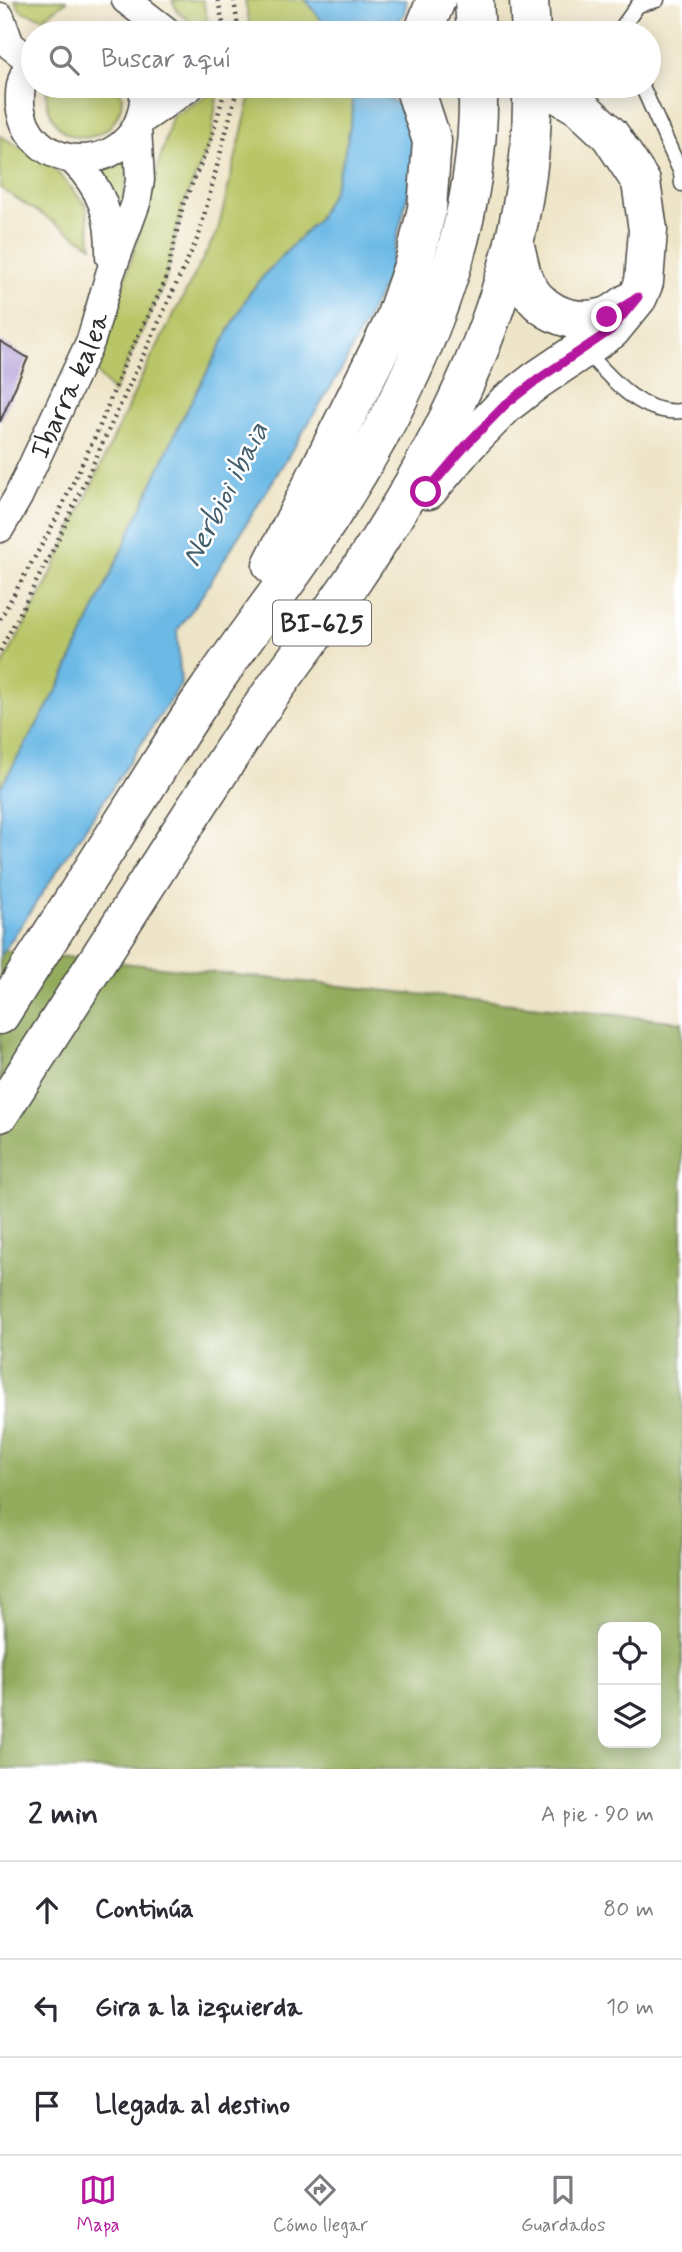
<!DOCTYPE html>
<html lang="es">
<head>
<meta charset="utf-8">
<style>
	:root { --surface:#fff; --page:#f2f2f3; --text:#2b2b33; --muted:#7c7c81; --line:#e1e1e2; --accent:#b5179e }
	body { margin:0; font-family:Mynerve,sans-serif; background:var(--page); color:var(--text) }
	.controls { position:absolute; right:21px; bottom:21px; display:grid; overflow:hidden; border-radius:14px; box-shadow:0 4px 18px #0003 }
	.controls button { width:63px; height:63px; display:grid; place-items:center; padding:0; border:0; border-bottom:2px solid var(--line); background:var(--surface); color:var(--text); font:35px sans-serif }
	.stop { position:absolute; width:21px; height:21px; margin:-16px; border:5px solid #b5179e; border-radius:50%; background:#fff }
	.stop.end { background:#b5179e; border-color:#fff; box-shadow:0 2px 7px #0008 }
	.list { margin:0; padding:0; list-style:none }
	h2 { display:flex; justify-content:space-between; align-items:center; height:91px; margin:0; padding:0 28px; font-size:30px }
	h2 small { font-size:23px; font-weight:400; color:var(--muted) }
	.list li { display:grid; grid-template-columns:46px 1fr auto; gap:21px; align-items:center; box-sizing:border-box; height:98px; padding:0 28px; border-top:2px solid var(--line) }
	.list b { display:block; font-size:26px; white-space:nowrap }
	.list em { font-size:23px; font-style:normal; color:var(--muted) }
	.icon { flex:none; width:38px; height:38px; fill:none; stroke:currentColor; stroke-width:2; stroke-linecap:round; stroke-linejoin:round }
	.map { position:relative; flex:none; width:682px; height:1769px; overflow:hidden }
	.search { position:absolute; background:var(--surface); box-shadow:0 4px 18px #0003; left:21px; right:21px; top:21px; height:77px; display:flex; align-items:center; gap:18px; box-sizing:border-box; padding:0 24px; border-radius:38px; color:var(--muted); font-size:26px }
	.sheet { height:385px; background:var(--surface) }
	nav { display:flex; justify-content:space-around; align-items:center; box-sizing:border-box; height:98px; border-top:2px solid var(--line); background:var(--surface); font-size:19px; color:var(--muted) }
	nav a { display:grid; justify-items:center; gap:4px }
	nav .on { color:var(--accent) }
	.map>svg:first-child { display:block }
	.green { fill:#b9c667; stroke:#727849; stroke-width:2 }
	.forest { fill:#92ab5c; stroke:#5e6b44; stroke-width:2; fill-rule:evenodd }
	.water { fill:#6cb9e6; stroke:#4c7288; stroke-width:2 }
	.building { fill:#b09cd6 }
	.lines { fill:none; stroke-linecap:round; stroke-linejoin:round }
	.service-casing { stroke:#484742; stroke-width:17 }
	.minor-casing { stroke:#484742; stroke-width:31 }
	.primary-casing { stroke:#484742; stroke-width:41 }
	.path { stroke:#484742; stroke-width:4.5; stroke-dasharray:2 5; stroke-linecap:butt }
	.service { stroke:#fff; stroke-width:14 }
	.minor { stroke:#fff; stroke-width:28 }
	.primary { stroke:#fff; stroke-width:38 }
	.route { stroke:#b5179e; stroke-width:9 }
	.labels { text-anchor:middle; stroke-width:5; stroke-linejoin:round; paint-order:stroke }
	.shield { fill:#fff; stroke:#6b6b6b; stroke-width:2 }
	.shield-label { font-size:26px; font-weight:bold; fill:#2b2b2b }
	.street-label { font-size:28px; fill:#2b2b2b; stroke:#fff }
	.water-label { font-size:30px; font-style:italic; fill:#425d6c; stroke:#fff }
</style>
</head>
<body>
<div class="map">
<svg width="682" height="1769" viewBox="0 0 682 1769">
	<rect width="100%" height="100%" fill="#fff"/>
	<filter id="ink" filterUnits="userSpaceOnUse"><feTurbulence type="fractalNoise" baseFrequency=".0143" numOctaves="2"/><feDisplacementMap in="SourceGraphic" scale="14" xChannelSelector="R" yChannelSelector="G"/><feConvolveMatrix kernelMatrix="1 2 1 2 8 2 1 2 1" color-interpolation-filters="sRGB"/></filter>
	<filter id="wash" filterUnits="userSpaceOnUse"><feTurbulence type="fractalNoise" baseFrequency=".00686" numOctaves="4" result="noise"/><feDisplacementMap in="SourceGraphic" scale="28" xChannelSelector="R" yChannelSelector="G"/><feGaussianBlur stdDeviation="1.57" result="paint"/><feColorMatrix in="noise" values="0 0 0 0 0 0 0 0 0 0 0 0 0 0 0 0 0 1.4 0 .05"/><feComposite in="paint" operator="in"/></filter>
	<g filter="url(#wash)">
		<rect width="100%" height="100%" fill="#eee4c7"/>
		<g class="green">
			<path d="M15,0H66L67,1L43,18L21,11Z"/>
			<path d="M172,0H203L210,33H205L178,12Z"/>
			<path d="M245,0H306L321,20L334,25L340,33L251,31Z"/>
			<path d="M47,86H119C128,107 113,132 90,137C60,142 43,111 47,86Z"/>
			<path d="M253,86L350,88L353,111L344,156L333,191L317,220L266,273L248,295L181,421L59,687L0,788V670L46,585L145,370L218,230Z"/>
			<path d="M218,89L211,140L183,206L165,282L113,393L96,371L137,241L172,117Z"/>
			<path d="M0,136L49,163L86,205L92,246L0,188Z"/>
			<path d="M129,160L121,218L101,172Z"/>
		</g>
		<path class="forest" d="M0,950L682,1022V1769H0ZM603,1627H656V1743H603Z"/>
		<g class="water">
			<path d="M306,0H407L404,15L391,28V33H340L334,25L321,20Z"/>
			<path d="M350,86H388L387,98L398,104L408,116L418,154L387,278L343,367L203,594L177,631L181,684L0,957V788L59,687L181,421L248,295L266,273L317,220L333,191L344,156L353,111Z"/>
		</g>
		<g id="blocks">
			<path class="building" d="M0,341L28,358L0,422Z"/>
		</g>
	</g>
	<g filter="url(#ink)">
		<use href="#blocks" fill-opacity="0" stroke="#484742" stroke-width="2"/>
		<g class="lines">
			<defs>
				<g id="service">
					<path d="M618,33L638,5L657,0"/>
					<path d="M642,86L681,173L682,184"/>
					<path d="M584,349C610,377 640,416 682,411"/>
				</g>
				<g id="minor">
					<path d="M126,0L169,33"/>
					<path d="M0,17L10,45L31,61"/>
					<path d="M33,59C23,72 19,88 20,104C29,183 150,177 144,86"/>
					<path d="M140,121L191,86"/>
					<path d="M72,159C102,188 111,216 110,257"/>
					<path id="s1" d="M0,528L18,497L91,340L110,274L136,203L140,180L137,127"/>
				</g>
				<g id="primary">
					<path d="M474,0L476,33"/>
					<path d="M529,0L531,33"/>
					<path d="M423,33L436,0"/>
					<path d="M514,243C517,253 519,264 522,275C534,310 569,327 605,317C613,315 621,308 628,303"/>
					<path d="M428,490L468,443L506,404L537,380L611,330L638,297L644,282L648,230L641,182L610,135L579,106L544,86"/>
					<path d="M272,565L394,321L414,263L427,209L432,141L414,86"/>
					<path d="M0,1015C46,943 92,871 138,799C161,763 182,727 207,692C240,643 276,597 309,549C402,414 482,253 478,86"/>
					<path d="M0,1113C83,984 165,854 249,726C282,675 321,628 355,577C452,433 536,264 532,86"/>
				</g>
			</defs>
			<use href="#service" class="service-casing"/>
			<use href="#minor" class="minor-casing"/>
			<use href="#primary" class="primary-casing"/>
			<g class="path">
				<path d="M218,0L225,33"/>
				<path d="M234,0L239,33"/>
				<path d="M0,619L54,523L99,428L126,360L165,282L183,205L211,140L226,86"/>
				<path d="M0,651L55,546L199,235L238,86"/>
			</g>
			<use href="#service" class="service"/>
			<use href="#minor" class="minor"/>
			<use href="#primary" class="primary"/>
		</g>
	</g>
	<g class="lines" filter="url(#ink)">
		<path class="route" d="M426,492L468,443L506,404L537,380L611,330L638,297L607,317"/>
	</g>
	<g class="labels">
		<rect class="shield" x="273" y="600.5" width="98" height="45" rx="5"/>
		<g class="shield-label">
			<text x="322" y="632">BI-625</text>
		</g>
		<g class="street-label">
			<text dy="10" stroke="none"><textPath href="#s1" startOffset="159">Ibarra kalea</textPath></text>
		</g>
		<g class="water-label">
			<text transform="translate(224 494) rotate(-63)" y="10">Nerbioi ibaia</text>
		</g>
	</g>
</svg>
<div class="controls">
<button><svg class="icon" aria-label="locate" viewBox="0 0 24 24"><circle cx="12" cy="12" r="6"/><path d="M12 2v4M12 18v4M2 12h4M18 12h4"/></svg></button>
<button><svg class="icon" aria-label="layers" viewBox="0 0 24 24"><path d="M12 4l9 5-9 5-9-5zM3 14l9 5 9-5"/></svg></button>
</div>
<div class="stop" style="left:426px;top:492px"></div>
<div class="stop end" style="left:607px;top:317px"></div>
<div class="search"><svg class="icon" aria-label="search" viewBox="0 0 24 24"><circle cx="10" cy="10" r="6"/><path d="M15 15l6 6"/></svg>Buscar aquí</div>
</div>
<section class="sheet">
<h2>2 min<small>A pie · 90 m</small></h2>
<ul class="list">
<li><svg class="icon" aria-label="ahead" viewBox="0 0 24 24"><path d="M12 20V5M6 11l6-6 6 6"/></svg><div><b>Continúa</b></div><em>80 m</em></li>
<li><svg class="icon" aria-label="left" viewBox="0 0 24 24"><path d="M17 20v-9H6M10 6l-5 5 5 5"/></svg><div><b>Gira a la izquierda</b></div><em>10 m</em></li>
<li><svg class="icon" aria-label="arrive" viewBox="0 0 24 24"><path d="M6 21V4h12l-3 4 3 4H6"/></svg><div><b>Llegada al destino</b></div></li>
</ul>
</section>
<nav>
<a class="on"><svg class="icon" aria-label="map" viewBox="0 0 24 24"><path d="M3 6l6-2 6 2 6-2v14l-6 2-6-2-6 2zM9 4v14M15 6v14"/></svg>Mapa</a>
<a><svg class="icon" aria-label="directions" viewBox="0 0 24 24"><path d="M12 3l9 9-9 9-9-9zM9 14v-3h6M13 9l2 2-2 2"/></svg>Cómo llegar</a>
<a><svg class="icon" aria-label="saved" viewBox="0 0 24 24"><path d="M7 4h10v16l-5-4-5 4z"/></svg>Guardados</a>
</nav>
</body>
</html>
